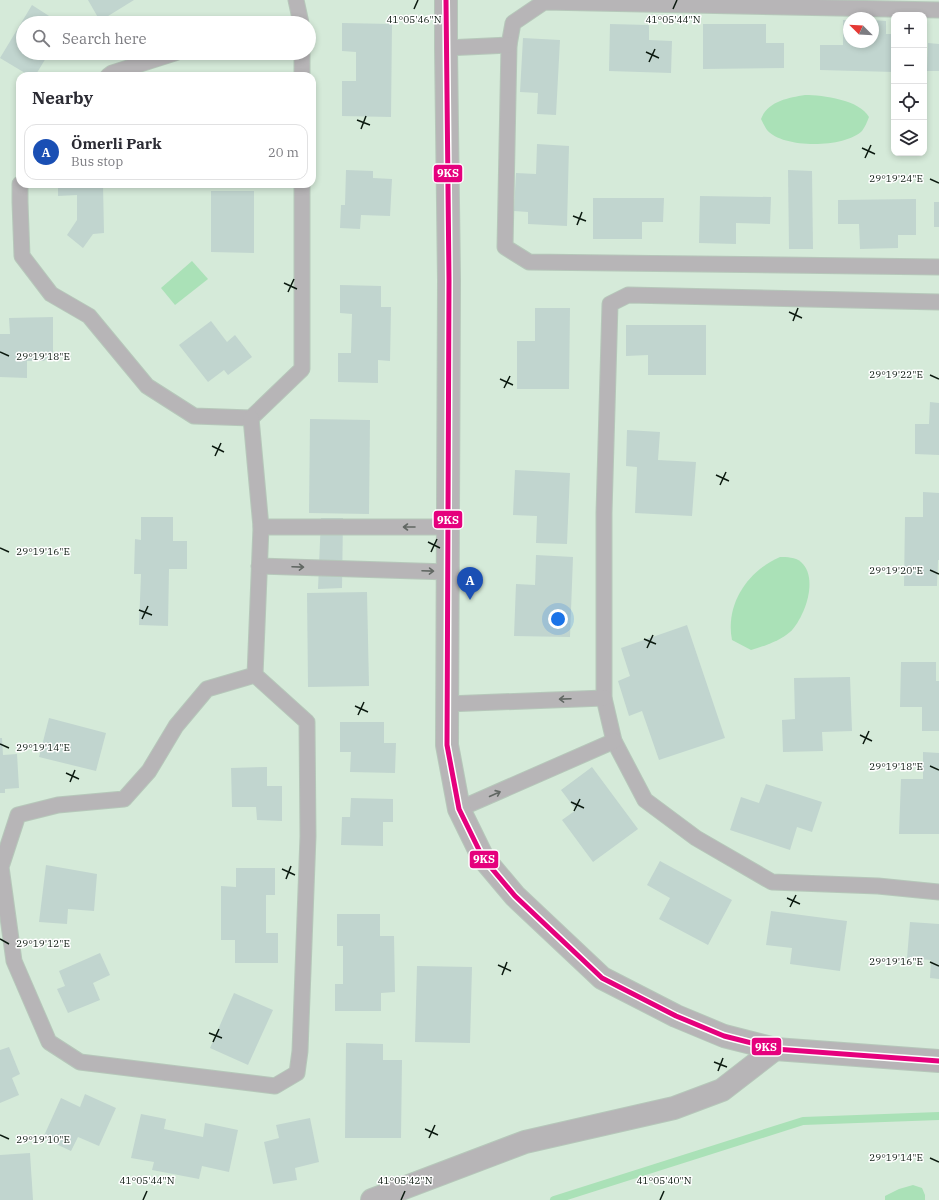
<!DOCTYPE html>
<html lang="en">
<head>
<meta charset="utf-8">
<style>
	:root { --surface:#fff; --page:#f2f2f3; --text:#2b2b33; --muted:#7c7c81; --line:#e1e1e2; --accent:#526256 }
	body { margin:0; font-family:"IBM Plex Serif",serif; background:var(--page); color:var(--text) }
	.controls { position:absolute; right:12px; top:12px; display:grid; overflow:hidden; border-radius:8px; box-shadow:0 2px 6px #0003 }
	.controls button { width:36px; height:36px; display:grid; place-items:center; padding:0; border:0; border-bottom:1px solid var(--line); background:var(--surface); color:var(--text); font:20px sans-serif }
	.compass { position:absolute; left:843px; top:12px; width:36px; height:36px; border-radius:50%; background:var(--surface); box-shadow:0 2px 6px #0003; rotate:294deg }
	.you { position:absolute; left:558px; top:619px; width:14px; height:14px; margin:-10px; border:3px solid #fff; border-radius:50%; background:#1a73e8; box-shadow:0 0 0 6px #1a73e833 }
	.badge { display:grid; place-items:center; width:26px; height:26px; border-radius:50%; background:var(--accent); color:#fff; font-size:13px; font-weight:700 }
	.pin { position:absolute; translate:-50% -33px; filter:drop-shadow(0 1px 2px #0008) }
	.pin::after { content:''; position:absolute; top:21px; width:14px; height:12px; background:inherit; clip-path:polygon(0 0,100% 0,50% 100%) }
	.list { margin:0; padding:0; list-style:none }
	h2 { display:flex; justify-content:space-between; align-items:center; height:52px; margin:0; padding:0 16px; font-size:17px }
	h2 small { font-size:13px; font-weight:400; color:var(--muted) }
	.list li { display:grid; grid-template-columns:26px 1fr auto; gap:12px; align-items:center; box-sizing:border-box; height:56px; margin:0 8px 8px; padding:0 8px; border:1px solid var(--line); border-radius:12px }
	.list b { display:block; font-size:15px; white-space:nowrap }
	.list p { margin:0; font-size:13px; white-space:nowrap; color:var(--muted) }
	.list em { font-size:13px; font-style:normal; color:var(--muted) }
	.icon { flex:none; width:22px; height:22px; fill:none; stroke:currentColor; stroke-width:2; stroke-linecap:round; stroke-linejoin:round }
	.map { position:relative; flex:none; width:939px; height:1200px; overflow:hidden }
	.search { position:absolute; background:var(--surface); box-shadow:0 2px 6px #0003; left:16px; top:16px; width:300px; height:44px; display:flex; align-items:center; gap:10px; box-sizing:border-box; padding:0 14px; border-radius:22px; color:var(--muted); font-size:15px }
	.panel { position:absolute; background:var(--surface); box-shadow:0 2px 6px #0003; left:16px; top:72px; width:300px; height:116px; border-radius:12px }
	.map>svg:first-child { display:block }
	.water { fill:#aae1b7 }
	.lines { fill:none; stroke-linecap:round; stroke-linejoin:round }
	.stream { stroke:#aae1b7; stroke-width:8 }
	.building { fill:#c1d5cf }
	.service-casing { stroke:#b6c7ba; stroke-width:17 }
	.minor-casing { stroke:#b6c7ba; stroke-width:24 }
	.tertiary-casing { stroke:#b6c7ba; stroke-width:24 }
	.service { stroke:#b7b5b7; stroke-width:15 }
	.minor { stroke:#b7b5b7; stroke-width:22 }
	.tertiary { stroke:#b7b5b7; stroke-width:22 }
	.bus-1-casing { stroke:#fff; stroke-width:8 }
	.bus-1 { stroke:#e5007d; stroke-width:5 }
	.oneway { stroke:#616763 }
	.ticks { fill:none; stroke:#0b190f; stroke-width:1.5 }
	.ticks-label { font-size:10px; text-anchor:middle; fill:#0b190f; stroke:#fff; stroke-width:3; stroke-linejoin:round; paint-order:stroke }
	.line-badge { stroke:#fff; stroke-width:1.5 }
	.badge-label { font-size:11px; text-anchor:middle; font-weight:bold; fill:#fff }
</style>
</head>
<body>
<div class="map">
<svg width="939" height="1200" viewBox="0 0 939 1200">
	<rect width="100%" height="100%" fill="#d5ead9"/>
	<g class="water">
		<path d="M805,95C823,95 860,100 869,117C867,122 865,127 862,131C845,148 783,149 767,130C765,127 763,123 761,119C768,101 788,98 805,95Z"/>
		<path d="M192,261L208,279L175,305L161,288Z"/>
		<path d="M780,557C787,557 795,557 801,562C819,578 805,617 790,632C780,641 764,646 751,650L732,640C725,605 747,571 780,557Z"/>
		<path d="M913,1185L922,1188L925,1195V1200H885V1196L899,1189Z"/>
	</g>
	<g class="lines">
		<path class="stream" d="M554,1200L803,1121L939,1116"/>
	</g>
	<g class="building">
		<path d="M88,0H134L100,21Z"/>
		<path d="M32,5L60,23H23V53H49L35,76H30L0,58Z"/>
		<path d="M843,20H849V42H873V20L886,21V34H894V72L820,70V45H843Z"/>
		<path d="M342,23L392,24L391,117L342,116V81H356V52L342,51Z"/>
		<path d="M610,24L649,25V40L672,41L671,73L609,71Z"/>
		<path d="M703,24H766V43H784V68L703,69Z"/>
		<path d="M523,38L560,40L556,115L537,114L538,93L520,92Z"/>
		<path d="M928,43L939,44V71H927Z"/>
		<path d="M537,144L569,146L567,226L528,224V212L514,211L516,173L536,174Z"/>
		<path d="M346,170L373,171V178L392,179L390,216L361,215L360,229L340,228L341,205H345Z"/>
		<path d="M788,170L812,171L813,249H789Z"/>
		<path d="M58,184H103L104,233L93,234L83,248L67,235L77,220V195L58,196Z"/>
		<path d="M211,191H254V253L211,252Z"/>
		<path d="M700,196L771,197L770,224L736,223V244L699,243Z"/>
		<path d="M593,198H664L663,222H642V239H593Z"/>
		<path d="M916,199V235H898V248L860,249L859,224H838V200Z"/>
		<rect x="934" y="202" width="5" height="25"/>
		<path d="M340,285L381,286V307H391L390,361L378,360V383L338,382V353H351L352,314L340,313Z"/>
		<path d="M535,308H570L569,389H517V341H535Z"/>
		<path d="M53,317V352L44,361H27V378L0,377V334H10L9,318Z"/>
		<path d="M211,321L227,342L235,335L252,357L228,375L224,370L208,382L179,345Z"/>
		<path d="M626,325H706V375H648V355L626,356Z"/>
		<path d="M930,402L939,403V455L915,454V424H929Z"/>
		<path d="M310,419L370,420L369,514L309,513Z"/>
		<path d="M627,430L660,432L658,460L696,462L692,516L635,513L637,467L626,466Z"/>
		<path d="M515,470L570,473L567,544L536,543L537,516L513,515Z"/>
		<path d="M923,492L939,493V560H938L937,586H904L905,517H923Z"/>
		<path d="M141,517H173V541H187V569H169L168,626L139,625L141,574H134L135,539L141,540Z"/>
		<path d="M321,518H343L342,588L318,589Z"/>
		<path d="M536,555L573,557L570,637L514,636L516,584L535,585Z"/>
		<path d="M367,592L369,686L308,687L307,593Z"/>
		<path d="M687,625L725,738L659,760L642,711L629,716L618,681L630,676L621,648Z"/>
		<path d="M901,662H936V681H939V731H922V707H900Z"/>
		<path d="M850,677L852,731L822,732L823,751L783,752L782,720L795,719L794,678Z"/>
		<path d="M49,718L106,733L96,771L39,757Z"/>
		<path d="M340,722H384V743H396L395,773L350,772L351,752H340Z"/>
		<path d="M0,738H2L3,755L17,754L19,788L5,789V793H0Z"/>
		<path d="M923,752L939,753V834H899L901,779H923Z"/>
		<path d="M267,767V786H282V821L257,820L256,807H232L231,768Z"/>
		<path d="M592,767L638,829L593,862L562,820L576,810L561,790Z"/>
		<path d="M766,784L822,802L812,832L797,827L790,850L730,830L741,797L759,803Z"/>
		<path d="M351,798L393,799V822H383V846L341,845L342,817H350Z"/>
		<path d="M660,861L732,900L708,945L659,919L670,898L647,885Z"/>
		<path d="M46,865L97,874L94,911L68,909L67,924L39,922Z"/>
		<path d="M236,868H275V895H266V933H278V963H235V940H221V886L236,887Z"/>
		<path d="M771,911L847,921L840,971L790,964L792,948L766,945Z"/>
		<path d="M337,914H380V936H394L395,992L381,993V1011H335V984H343V946H337Z"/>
		<path d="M910,922L939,924V979L930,978L931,960L907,958Z"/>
		<path d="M100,953L110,975L93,983L100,1000L68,1013L57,989L65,986L59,971Z"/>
		<path d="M417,966L472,967L470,1043L415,1042Z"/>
		<path d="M234,993L273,1010L248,1065L210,1048Z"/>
		<path d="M346,1043L383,1044V1060H402L401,1138H345Z"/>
		<path d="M9,1047L20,1074L12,1078L19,1095L0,1103V1050Z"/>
		<path d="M85,1094L116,1108L99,1146L78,1137L71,1151L43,1138L61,1098L80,1107Z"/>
		<path d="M141,1114L166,1119L164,1129L203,1137L205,1123L238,1130L229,1172L202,1166L199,1179L152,1170L154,1162L131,1158Z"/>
		<path d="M310,1118L319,1162L295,1168L297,1180L273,1184L264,1142L279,1138L276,1125Z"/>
		<path d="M30,1153L33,1200H0V1155Z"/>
	</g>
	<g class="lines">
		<defs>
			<g id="service">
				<path d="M296,0L301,23"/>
				<path d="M939,10L544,2L513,23L509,45L505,247L529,262L939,267"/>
				<path d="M446,48L509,45"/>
				<path d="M302,53V76"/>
				<path d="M108,76L112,73L175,53"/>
				<path d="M20,184V202L22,256L51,294L89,316L147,386L194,416L251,418L302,369V184"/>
				<path d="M939,302L628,295L610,304L604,513V698L614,741L645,800L696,838L772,882L878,886L939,892"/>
				<path d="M251,418L261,527L255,675L307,722L308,836L300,1051L297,1073L275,1086L80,1062L49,1042L14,961L1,867L18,815L58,805L124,799L149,771L176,726L207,689L255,675"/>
				<path d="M261,527H448"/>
				<path d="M259,566L448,572"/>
				<path d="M447,704L604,698"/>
				<path d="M459,809L614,741"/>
			</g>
			<path id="minor" d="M372,1200L525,1142L674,1108L722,1090L775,1049"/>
			<path id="tertiary" d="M446,0V48L449,280L447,745L459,809L483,858L515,896L602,978L676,1016L724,1036L775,1049L939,1061"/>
		</defs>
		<use href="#service" class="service-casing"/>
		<use href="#minor" class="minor-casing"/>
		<use href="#tertiary" class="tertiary-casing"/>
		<use href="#service" class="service"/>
		<use href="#minor" class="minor"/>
		<use href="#tertiary" class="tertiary"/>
		<defs>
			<path id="bus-1" d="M446,0L449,280L447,745L459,809L483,858L515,896L602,978L676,1016L724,1036L775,1049L939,1061"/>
		</defs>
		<use href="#bus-1" class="bus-1-casing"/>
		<use href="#bus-1" class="bus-1"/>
	</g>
	<defs><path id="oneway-shaft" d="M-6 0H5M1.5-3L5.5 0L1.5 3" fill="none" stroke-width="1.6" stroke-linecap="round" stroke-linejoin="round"/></defs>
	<g class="oneway">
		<use href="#oneway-shaft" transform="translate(409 527) rotate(-180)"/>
		<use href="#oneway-shaft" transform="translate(298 567) rotate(2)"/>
		<use href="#oneway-shaft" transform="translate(428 571) rotate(2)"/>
		<use href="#oneway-shaft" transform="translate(565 699) rotate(178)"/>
		<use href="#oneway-shaft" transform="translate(495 794) rotate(-24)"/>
	</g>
	<path class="ticks" d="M414,9L418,0M673,9L677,0M646,52L659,58M649,62L655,49M357,120L370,125M361,129L366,116M862,148L875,154M865,158L871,145M930,179L939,183M573,216L586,221M577,225L582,212M284,283L297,289M288,292L294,279M789,312L802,318M793,321L798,308M0,352L9,356M930,375L939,379M500,379L513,385M504,388L510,376M212,446L224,452M215,456L221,443M716,475L729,481M720,485L726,472M428,542L440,548M0,548L9,552M431,552L437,539M930,570L939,574M139,610L152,615M142,619L148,606M644,639L656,644M647,648L653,635M355,706L368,712M358,715L364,702M860,735L872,741M0,744L9,748M863,744L869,731M930,766L939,770M66,773L79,779M70,782L75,770M571,802L584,808M574,811L580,799M282,869L295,875M286,879L291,866M787,898L800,904M790,907L796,895M0,939L9,944M930,962L939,966M498,965L511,971M502,975L507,962M209,1033L222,1038M213,1042L219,1029M714,1062L727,1067M718,1071L723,1058M425,1129L438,1135M0,1135L9,1139M429,1138L435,1125M930,1158L939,1162M143,1200L147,1191M401,1200L405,1191M660,1200L664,1191"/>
	<g class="ticks-label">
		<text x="414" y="23">41°05'46"N</text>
		<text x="673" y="23">41°05'44"N</text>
		<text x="896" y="182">29°19'24"E</text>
		<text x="43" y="360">29°19'18"E</text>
		<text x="896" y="378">29°19'22"E</text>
		<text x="43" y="555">29°19'16"E</text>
		<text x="896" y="574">29°19'20"E</text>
		<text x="43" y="751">29°19'14"E</text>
		<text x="896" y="770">29°19'18"E</text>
		<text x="43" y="947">29°19'12"E</text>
		<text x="896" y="965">29°19'16"E</text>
		<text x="43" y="1143">29°19'10"E</text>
		<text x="896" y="1161">29°19'14"E</text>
		<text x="147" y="1184">41°05'44"N</text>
		<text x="405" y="1184">41°05'42"N</text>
		<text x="664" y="1184">41°05'40"N</text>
	</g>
	<g class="line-badge">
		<rect x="433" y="164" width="30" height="19" rx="4" fill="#e5007d"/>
		<rect x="433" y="510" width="30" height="19" rx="4" fill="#e5007d"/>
		<rect x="469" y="850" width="30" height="19" rx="4" fill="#e5007d"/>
		<rect x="751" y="1037" width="31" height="19" rx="4" fill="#e5007d"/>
	</g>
	<g class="badge-label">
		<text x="448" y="177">9KS</text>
		<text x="448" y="524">9KS</text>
		<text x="484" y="863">9KS</text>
		<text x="766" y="1051">9KS</text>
	</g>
</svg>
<div class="controls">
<button>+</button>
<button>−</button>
<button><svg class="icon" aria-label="locate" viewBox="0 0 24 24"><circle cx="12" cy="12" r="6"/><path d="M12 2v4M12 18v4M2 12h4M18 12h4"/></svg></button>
<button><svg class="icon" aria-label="layers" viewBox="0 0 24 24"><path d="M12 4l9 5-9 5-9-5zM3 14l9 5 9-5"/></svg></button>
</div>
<svg class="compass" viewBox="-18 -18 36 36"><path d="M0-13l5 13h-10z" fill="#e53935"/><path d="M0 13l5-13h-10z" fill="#7c7c81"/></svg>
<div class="you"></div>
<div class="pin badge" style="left:470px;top:600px;background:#1a4fb4">A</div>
<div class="search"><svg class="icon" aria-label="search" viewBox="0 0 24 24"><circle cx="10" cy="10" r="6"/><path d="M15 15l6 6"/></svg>Search here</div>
<section class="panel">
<h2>Nearby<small></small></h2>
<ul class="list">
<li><span class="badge" style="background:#1a4fb4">A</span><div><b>Ömerli Park</b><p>Bus stop</p></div><em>20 m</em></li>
</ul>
</section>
</div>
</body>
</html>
